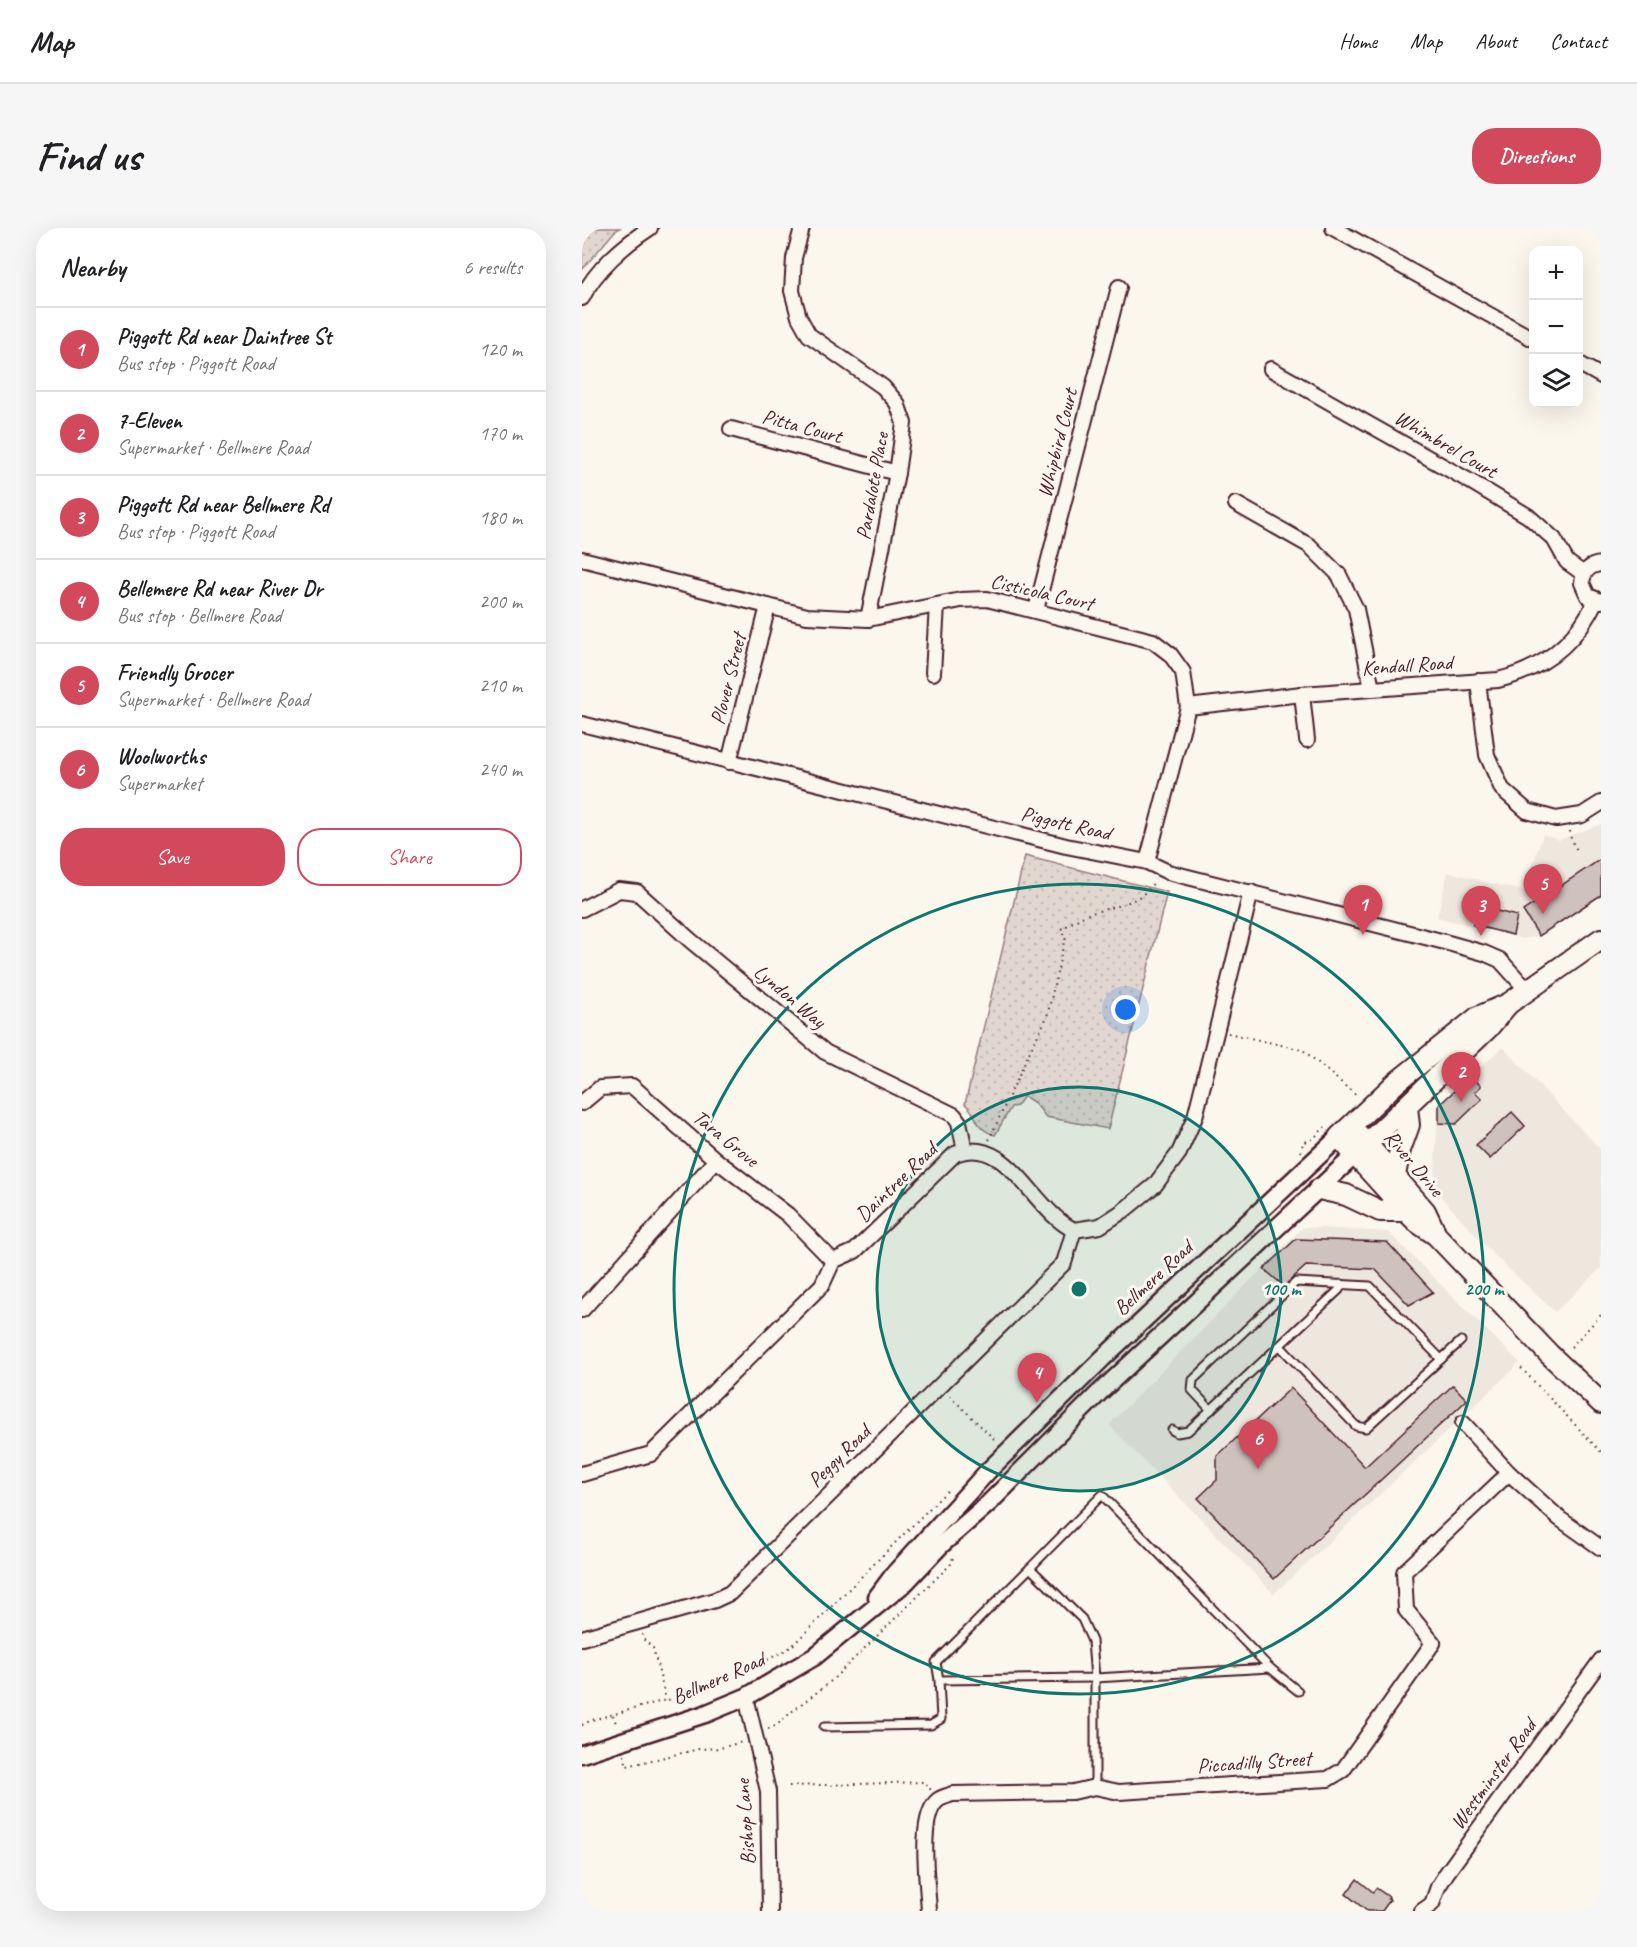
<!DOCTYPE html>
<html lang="en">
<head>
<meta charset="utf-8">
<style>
	:root { --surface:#fff; --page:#f6f6f6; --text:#202124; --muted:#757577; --line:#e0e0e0; --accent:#d1495b }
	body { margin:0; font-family:Caveat,sans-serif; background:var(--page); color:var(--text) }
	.controls { position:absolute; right:18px; top:18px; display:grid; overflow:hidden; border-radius:12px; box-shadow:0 6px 24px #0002 }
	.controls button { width:54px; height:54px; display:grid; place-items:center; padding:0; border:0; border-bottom:2px solid var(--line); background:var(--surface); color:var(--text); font:30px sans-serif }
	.you { position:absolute; left:544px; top:782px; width:21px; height:21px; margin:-15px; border:4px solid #fff; border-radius:50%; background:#1a73e8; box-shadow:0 0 0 9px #1a73e833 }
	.badge { display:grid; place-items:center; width:39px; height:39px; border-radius:50%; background:var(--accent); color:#fff; font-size:20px; font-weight:700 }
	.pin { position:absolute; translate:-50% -50px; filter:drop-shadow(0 2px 3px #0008) }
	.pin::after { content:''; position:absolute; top:32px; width:21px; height:18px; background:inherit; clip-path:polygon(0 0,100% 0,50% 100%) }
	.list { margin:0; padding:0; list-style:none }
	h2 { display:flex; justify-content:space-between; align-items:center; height:78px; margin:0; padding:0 24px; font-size:26px }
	h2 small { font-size:20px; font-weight:400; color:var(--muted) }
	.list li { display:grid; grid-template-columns:39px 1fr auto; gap:18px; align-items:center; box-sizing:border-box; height:84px; padding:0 24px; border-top:2px solid var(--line) }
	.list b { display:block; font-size:22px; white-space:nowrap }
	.list p { margin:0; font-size:20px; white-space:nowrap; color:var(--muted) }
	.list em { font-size:20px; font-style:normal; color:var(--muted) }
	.actions { display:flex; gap:12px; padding:18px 24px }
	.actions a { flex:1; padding:14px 0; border:2px solid var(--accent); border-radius:24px; text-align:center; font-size:21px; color:var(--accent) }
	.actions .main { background:var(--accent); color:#fff }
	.icon { flex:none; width:33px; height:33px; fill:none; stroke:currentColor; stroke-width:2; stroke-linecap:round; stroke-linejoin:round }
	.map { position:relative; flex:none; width:1019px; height:1683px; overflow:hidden; border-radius:24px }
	header { display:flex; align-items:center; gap:36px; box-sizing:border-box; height:84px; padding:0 30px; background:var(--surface); border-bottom:2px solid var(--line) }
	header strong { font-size:28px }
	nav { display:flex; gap:33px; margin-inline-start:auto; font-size:21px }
	.intro { display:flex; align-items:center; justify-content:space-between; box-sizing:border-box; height:144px; padding:0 36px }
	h1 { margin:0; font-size:42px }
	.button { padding:15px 27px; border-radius:24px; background:var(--accent); color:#fff; font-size:21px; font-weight:700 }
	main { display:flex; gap:36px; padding:0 36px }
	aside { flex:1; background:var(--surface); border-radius:24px; box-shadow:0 6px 24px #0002 }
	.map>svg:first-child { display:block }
	.built { fill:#eee7de }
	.park { fill:url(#park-dots); stroke:#967b7e; stroke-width:1.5 }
	.building { fill:#cfc2bc; stroke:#4a1f2b; stroke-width:1.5 }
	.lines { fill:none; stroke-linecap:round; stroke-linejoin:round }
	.service-casing { stroke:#4a1f2b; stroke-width:11 }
	.minor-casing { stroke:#4a1f2b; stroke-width:18 }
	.tertiary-casing { stroke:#4a1f2b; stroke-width:21 }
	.secondary-casing { stroke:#4a1f2b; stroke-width:24 }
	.path { stroke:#4a1f2b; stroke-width:2; stroke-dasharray:1.5 4.5; stroke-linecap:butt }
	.service { stroke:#fbf7ec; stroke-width:7 }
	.minor { stroke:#fbf7ec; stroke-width:14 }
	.tertiary { stroke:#fbf7ec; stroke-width:16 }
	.secondary { stroke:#fbf7ec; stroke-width:20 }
	.ring { fill:none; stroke:#0f766e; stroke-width:3 }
	.labels { text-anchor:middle; stroke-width:6; stroke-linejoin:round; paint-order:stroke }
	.street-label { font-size:21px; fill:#4a1f2b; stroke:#fbf7ec }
	.centre { fill:#0f766e; stroke:#fbf7ec; stroke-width:3 }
	.ring-label { font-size:18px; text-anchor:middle; font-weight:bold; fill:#0f766e; stroke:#fbf7ec; stroke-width:6; stroke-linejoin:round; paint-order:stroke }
</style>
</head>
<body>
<header>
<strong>Map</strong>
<nav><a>Home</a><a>Map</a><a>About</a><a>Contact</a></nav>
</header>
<div class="intro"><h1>Find us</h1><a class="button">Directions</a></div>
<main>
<aside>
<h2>Nearby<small>6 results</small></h2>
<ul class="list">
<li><span class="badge">1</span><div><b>Piggott Rd near Daintree St</b><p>Bus stop · Piggott Road</p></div><em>120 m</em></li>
<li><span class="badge">2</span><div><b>7-Eleven</b><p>Supermarket · Bellmere Road</p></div><em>170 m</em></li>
<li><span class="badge">3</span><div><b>Piggott Rd near Bellmere Rd</b><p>Bus stop · Piggott Road</p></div><em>180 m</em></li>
<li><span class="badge">4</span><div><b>Bellemere Rd near River Dr</b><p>Bus stop · Bellmere Road</p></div><em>200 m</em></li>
<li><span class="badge">5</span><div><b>Friendly Grocer</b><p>Supermarket · Bellmere Road</p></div><em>210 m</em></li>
<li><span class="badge">6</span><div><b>Woolworths</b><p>Supermarket</p></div><em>240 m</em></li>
</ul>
<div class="actions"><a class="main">Save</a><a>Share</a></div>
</aside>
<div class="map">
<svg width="1019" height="1683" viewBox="0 0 1019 1683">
	<defs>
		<pattern id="park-dots" width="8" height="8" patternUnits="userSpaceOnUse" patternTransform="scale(1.5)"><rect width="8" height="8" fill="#e2d7d0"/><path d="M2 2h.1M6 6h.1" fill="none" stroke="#c3b8b3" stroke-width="1.8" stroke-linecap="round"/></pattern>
	</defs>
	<rect width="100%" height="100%" fill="#fbf7ec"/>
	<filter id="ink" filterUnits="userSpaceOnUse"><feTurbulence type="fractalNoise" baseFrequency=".0167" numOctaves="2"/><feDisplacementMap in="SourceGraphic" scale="12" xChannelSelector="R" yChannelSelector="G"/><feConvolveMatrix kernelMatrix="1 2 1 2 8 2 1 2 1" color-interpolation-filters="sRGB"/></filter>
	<g filter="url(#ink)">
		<g class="built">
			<path d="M1019,596V668L961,707L941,711L855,689L866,644L941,663L961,607L977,612Z"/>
			<path d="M921,819L1019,922V1040L973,1084L912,1027L852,961L856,876Z"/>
			<path d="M721,999L806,1004L938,1135L692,1366L527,1197Z"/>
		</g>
		<g class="park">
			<path d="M0,0H38L32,4L0,42Z"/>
			<path d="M443,628L585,664L526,901L464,889L453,875L442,868L435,878L429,879L413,907C390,899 398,888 383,876Z"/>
		</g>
		<g class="building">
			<path d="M1019,631V667L957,708L941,683Z"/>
			<path d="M895,678L935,688L931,707L891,697Z"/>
			<path d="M890,849L899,858L893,864L900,871L874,896L857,895V877L883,853L885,855Z"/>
			<path d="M930,884L943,898L908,931L894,917Z"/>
			<path d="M714,1011L805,1014L851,1064L827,1077L793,1041L724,1038L702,1058L682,1041Z"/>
			<path d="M871,1157L885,1172L692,1351L616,1270L635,1252V1228L709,1160L783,1239Z"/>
			<path d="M775,1651L791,1664L794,1660L807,1669L806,1671L808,1672L800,1683H785L764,1666Z"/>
		</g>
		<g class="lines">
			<defs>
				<g id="service">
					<path d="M698,1118L774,1198L784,1200L879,1113"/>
					<path d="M629,1182L610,1162L611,1152L714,1054L788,1058L859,1131"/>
					<path d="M590,1202L595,1205L606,1203L757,1062L760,1056"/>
					<path d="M357,1452L354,1434L448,1340"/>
					<path d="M242,1499L349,1497L359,1491L357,1452L513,1450L688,1440"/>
					<path d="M513,1559V1450L510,1413L500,1391L448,1340L520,1267L688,1440L716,1463"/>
				</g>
				<g id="minor">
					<path d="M220,0L212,30L210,63L217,89L227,107L301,159L315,175L322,195L315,245L286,391"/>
					<path d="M751,0L951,111"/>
					<path d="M0,70C13,42 42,17 68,0"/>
					<path d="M996,135L1019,148"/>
					<path d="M689,141L891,255L946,288L972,311L985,334L1002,346"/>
					<path d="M149,201L315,245"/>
					<path d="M654,276L728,318L757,347L774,381L790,461"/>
					<path d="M0,331L225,388L286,391L379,372L405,371L571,413L588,426L601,444L606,479L565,634"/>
					<path d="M1019,336C1008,337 1001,343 1000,355L1006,368L1019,373"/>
					<path d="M454,382L537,59"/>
					<path d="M351,445L355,377"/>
					<path d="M896,453L905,527L920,561L945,583L974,591L1000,587L1019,575"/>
					<path d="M720,466L725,512"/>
					<path d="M606,479L720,466L916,452C962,441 994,415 1014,372"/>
					<path d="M0,496L484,618L565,634L586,644L859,713L902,725L918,732L945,762"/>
					<path d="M147,534L186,378"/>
					<path d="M0,681L37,662L55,664L108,712L243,824L372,887L377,894L383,922"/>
					<path d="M0,875L18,860L50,858L134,932L206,987L251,1033"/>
					<path d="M0,1082L134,932"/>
					<path d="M881,1195L927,1245L978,1291L1019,1320"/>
					<path d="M0,1246L69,1226L240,1057L251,1033L273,1023L373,926C426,905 450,982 492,1002L518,998L541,983L573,957L597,925L613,889L669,664"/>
					<path d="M0,1410L133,1372L148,1365L482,1035L492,1002"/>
					<path d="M164,1469L186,1563L188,1683"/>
					<path d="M347,1683C346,1658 335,1589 356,1572C360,1569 366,1568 370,1566L491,1564L513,1559L537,1564L746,1551L761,1542L851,1415L824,1382L822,1344L927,1245"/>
					<path d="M840,1683L850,1676L856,1659L864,1646L1019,1432"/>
				</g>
				<g id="tertiary">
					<path d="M295,1369L312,1346L406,1243L521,1130L757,909"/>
					<path d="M0,1526L123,1486L164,1469L232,1429L324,1354L359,1317L407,1275L517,1165L773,927"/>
				</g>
				<g id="secondary">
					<path d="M926,776L896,789L815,854L757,909L824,983L835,994L854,1007L967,1126L1019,1175"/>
					<path d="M777,907L843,983L852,1002"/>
					<path d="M773,927L906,800L926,776L1019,711"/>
					<path d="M813,947L818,922L827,897L825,879"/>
					<path d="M737,961L764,967L798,983H824"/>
				</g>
			</defs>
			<use href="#service" class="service-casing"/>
			<use href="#minor" class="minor-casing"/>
			<use href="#tertiary" class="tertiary-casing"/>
			<use href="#secondary" class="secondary-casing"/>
			<g class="path">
				<path d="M988,603L989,612L995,622"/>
				<path d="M646,805L721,822L775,868"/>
				<path d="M407,912L446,827L465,789L482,714L484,712L479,701C487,697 495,691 504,687C528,678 560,677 573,652"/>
				<path d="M719,924L721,915L732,910L743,899"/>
				<path d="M989,1119L1019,1087"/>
				<path d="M939,1140L1019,1224"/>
				<path d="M368,1168L415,1214"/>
				<path d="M60,1406L61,1411L71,1420L84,1472"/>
				<path d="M31,1487L35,1498"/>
				<path d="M0,1497L10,1492L84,1472L106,1470L156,1448L209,1419L368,1260"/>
				<path d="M186,1501L195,1497L214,1480L247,1455L370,1335L371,1328"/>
				<path d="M42,1527L45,1538L117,1521L138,1520L160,1514"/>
				<path d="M207,1558L343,1554L349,1562"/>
			</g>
			<use href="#service" class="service"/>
			<use href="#minor" class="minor"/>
			<use href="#tertiary" class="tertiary"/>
			<use href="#secondary" class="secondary"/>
		</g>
	</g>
	<circle cx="497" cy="1061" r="202" fill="#0f766e" fill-opacity=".12"/>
	<g class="ring">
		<circle cx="497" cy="1061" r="202"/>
		<circle cx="497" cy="1061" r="405"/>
	</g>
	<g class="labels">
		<g class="street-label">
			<text transform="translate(220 198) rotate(15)" y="7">Pitta Court</text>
			<text transform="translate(475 215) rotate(-76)" y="7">Whipbird Court</text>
			<text transform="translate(864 216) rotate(30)" y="7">Whimbrel Court</text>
			<text transform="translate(290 258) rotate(-80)" y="7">Pardalote Place</text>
			<text transform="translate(460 364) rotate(13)" y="7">Cisticola Court</text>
			<text transform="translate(825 437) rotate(-4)" y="7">Kendall Road</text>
			<text transform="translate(146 451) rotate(-76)" y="7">Plover Street</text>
			<text transform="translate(484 595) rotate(13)" y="7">Piggott Road</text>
			<text transform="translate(208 768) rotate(40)" y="7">Lyndon Way</text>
			<text transform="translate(144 910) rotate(39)" y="7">Tara Grove</text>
			<text transform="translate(832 935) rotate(50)" y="7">River Drive</text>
			<text transform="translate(314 954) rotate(-44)" y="7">Daintree Road</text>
			<text transform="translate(571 1050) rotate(-43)" y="7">Bellmere Road</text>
			<text transform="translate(257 1228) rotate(-45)" y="7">Peggy Road</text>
			<text transform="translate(136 1450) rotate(-24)" y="7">Bellmere Road</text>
			<text transform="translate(672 1534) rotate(-4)" y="7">Piccadilly Street</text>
			<text transform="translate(911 1546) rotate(-54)" y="7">Westminster Road</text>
			<text transform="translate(163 1594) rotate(-94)" y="7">Bishop Lane</text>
		</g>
	</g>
	<circle cx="497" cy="1061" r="9" class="centre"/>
	<g class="ring-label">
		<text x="699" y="1067">100 m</text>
		<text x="902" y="1067">200 m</text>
	</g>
</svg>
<div class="controls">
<button>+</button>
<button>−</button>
<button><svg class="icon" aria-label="layers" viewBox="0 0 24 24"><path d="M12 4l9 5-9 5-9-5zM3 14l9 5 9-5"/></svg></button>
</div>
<div class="you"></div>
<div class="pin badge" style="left:781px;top:707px">1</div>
<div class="pin badge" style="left:879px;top:874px">2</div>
<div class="pin badge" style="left:899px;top:708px">3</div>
<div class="pin badge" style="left:455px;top:1175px">4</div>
<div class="pin badge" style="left:961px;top:686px">5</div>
<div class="pin badge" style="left:676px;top:1241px">6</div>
</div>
</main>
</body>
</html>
